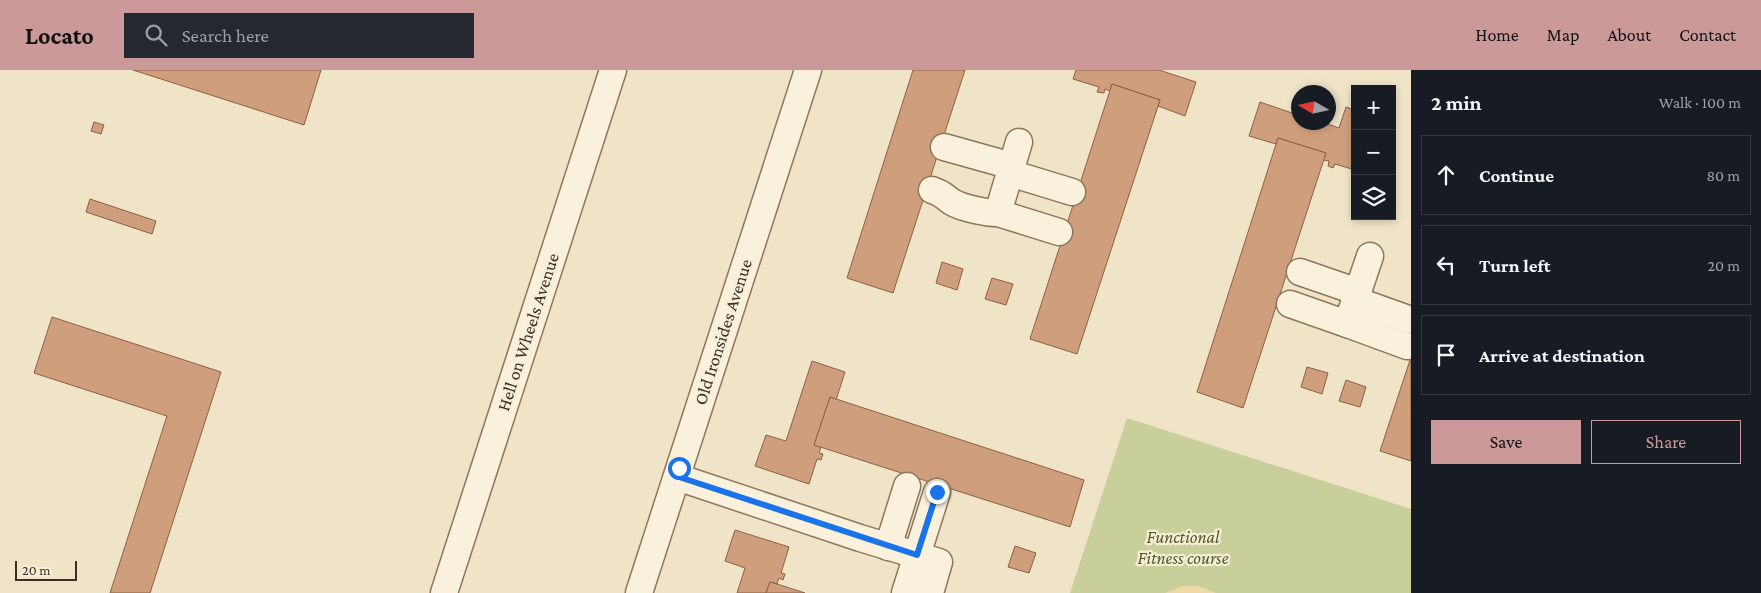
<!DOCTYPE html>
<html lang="en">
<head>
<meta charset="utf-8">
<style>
	:root { --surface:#171b24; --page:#242831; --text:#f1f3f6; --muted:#9ea1a6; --line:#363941; --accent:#cc999b }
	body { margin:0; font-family:"Crimson Pro",serif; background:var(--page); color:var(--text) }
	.controls { position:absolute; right:15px; top:15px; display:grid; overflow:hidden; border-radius:0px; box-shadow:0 2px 8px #0003 }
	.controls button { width:45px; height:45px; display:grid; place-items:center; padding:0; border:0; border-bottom:1px solid var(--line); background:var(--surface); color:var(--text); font:25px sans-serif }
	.compass { position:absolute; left:1291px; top:15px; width:45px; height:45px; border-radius:50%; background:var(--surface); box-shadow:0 2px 8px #0003; rotate:279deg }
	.scale { position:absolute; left:15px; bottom:12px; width:62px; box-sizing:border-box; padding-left:5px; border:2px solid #3d2e20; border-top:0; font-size:14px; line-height:18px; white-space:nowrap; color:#3d2e20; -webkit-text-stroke:4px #f7eed8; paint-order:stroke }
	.stop { position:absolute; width:15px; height:15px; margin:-11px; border:4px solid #1a73e8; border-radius:50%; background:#fff }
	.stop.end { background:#1a73e8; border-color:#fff; box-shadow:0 1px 5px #0008 }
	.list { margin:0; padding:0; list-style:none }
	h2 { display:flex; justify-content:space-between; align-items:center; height:65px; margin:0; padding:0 20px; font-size:21px }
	h2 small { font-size:16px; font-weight:400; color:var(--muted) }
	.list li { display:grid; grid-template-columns:32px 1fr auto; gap:15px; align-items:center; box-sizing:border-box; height:80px; margin:0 10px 10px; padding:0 10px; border:1px solid var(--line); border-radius:0px }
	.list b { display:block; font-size:19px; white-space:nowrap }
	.list em { font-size:16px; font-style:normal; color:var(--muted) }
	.actions { display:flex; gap:10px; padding:15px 20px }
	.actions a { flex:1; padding:11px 0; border:1px solid var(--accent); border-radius:0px; text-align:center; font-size:18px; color:var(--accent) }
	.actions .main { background:var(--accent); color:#111 }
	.icon { flex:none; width:28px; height:28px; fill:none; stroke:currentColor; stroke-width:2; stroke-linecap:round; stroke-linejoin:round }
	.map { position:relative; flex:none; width:1411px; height:523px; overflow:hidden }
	header { display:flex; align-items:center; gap:30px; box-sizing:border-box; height:70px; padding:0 25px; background:var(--accent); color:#111 }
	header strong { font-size:24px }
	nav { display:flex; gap:28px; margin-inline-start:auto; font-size:18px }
	.search { width:350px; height:45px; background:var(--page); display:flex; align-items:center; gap:12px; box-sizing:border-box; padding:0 18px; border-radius:0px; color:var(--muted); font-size:19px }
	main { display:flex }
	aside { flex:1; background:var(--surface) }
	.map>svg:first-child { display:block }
	.green { fill:#c9cf9b }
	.sand { fill:#ecd9a5 }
	.building { fill:#cf9f7d; stroke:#8d5f41 }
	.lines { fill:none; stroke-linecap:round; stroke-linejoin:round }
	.minor-casing { stroke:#8d765c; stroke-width:29 }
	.minor { stroke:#faf1dc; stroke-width:26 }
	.route { stroke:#1a73e8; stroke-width:6 }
	.labels { text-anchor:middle; stroke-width:4.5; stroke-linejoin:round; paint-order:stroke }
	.street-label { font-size:18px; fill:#3d2e20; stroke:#f7eed8 }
	.park-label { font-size:18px; font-style:italic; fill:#4d5a26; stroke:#f7eed8 }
</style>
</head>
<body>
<header>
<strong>Locato</strong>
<div class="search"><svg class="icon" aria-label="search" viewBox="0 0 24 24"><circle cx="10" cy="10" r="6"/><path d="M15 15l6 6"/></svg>Search here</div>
<nav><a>Home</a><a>Map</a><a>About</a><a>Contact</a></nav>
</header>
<main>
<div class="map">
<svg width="1411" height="523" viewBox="0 0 1411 523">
	<rect width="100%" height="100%" fill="#f0e4c8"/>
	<path class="green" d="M1127,348L1411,439V523H1070Z"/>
	<path class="sand" d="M1183,516H1198L1216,523H1165Z"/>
	<g class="building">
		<path d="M133,0H321L304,55Z"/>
		<path d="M913,0H965L893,223L847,208Z"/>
		<path d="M1076,0H1159L1196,12L1185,46L1158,36L1160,30L1112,14L1110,21L1105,19L1104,23L1097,22L1099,17L1073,9Z"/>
		<path d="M1112,14L1160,30L1077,284L1030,269Z"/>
		<path d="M1260,32L1298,45V52H1322L1339,58L1346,37L1355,40V100L1335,94L1333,98L1328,96L1329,91L1323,90L1326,83L1278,68L1276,74L1249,66Z"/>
		<path d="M94,52L104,55L101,64L91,61Z"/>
		<path d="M1278,68L1326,83L1243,338L1197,322Z"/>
		<path d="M90,129L156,151L152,164L86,142Z"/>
		<path d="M942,192L963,199L957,220L936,213Z"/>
		<path d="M992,208L1013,214L1006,235L985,229Z"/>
		<path d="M52,247L221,302L150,523H110L167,346L34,303Z"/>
		<path d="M1411,287V391L1380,381Z"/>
		<path d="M812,291L845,302L836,330L830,327L814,375L821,377L819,383L823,384L821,390L817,389L809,414L755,396L766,365L786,371Z"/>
		<path d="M1307,297L1328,303L1322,324L1301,317Z"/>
		<path d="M1346,310L1366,317L1360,337L1339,331Z"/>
		<path d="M830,327L1084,410L1070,457L814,375Z"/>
		<path d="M735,460L789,477L781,503L785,504L783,510L779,508L777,514L770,512L766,523H737L745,498L725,491Z"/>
		<path d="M1015,476L1036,483L1029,503L1008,497Z"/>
		<path d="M770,512L777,514L805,523H766Z"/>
	</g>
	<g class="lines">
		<defs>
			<g id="minor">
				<path d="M1019,72L998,143L1059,162"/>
				<path d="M944,77L1012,96"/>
				<path d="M1010,103L1072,122"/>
				<path d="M932,120C944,124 942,125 952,132C962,138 986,143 998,143"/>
				<path d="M1300,202L1358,222"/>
				<path d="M1355,230L1411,250"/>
				<path d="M1290,234L1347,254L1370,186"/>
				<path d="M1347,254L1407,276"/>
				<path d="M677,407L860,468L939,492L930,523"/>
				<path d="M888,477L907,416"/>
				<path d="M444,523L613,0"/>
				<path d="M639,523L808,0"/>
				<path d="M905,523L937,422"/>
			</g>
		</defs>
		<use href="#minor" class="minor-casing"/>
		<use href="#minor" class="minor"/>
	</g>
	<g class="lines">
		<path class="route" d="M679,398L676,406L917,485L937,422"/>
	</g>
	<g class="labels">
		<g class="street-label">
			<text transform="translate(528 262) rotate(-72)" y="6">Hell on Wheels Avenue</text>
			<text transform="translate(723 262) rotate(-72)" y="6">Old Ironsides Avenue</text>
		</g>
		<g class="park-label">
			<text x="1183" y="473">Functional<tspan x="1183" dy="21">Fitness course</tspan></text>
		</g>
	</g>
</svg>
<div class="controls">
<button>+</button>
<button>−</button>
<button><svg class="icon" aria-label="layers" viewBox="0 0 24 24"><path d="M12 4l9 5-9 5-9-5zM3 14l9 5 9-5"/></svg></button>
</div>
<svg class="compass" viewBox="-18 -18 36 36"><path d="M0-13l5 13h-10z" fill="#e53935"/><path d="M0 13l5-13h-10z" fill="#9ea1a6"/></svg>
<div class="scale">20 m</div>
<div class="stop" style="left:679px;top:398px"></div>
<div class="stop end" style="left:937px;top:422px"></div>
</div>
<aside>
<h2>2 min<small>Walk · 100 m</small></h2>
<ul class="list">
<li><svg class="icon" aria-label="ahead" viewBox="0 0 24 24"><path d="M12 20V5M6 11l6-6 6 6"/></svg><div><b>Continue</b></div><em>80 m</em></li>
<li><svg class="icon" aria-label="left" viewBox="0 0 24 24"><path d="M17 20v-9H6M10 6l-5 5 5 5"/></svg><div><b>Turn left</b></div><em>20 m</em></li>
<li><svg class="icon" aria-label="arrive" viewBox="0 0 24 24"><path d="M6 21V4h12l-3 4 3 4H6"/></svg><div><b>Arrive at destination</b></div></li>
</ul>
<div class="actions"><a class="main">Save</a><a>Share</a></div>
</aside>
</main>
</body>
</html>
